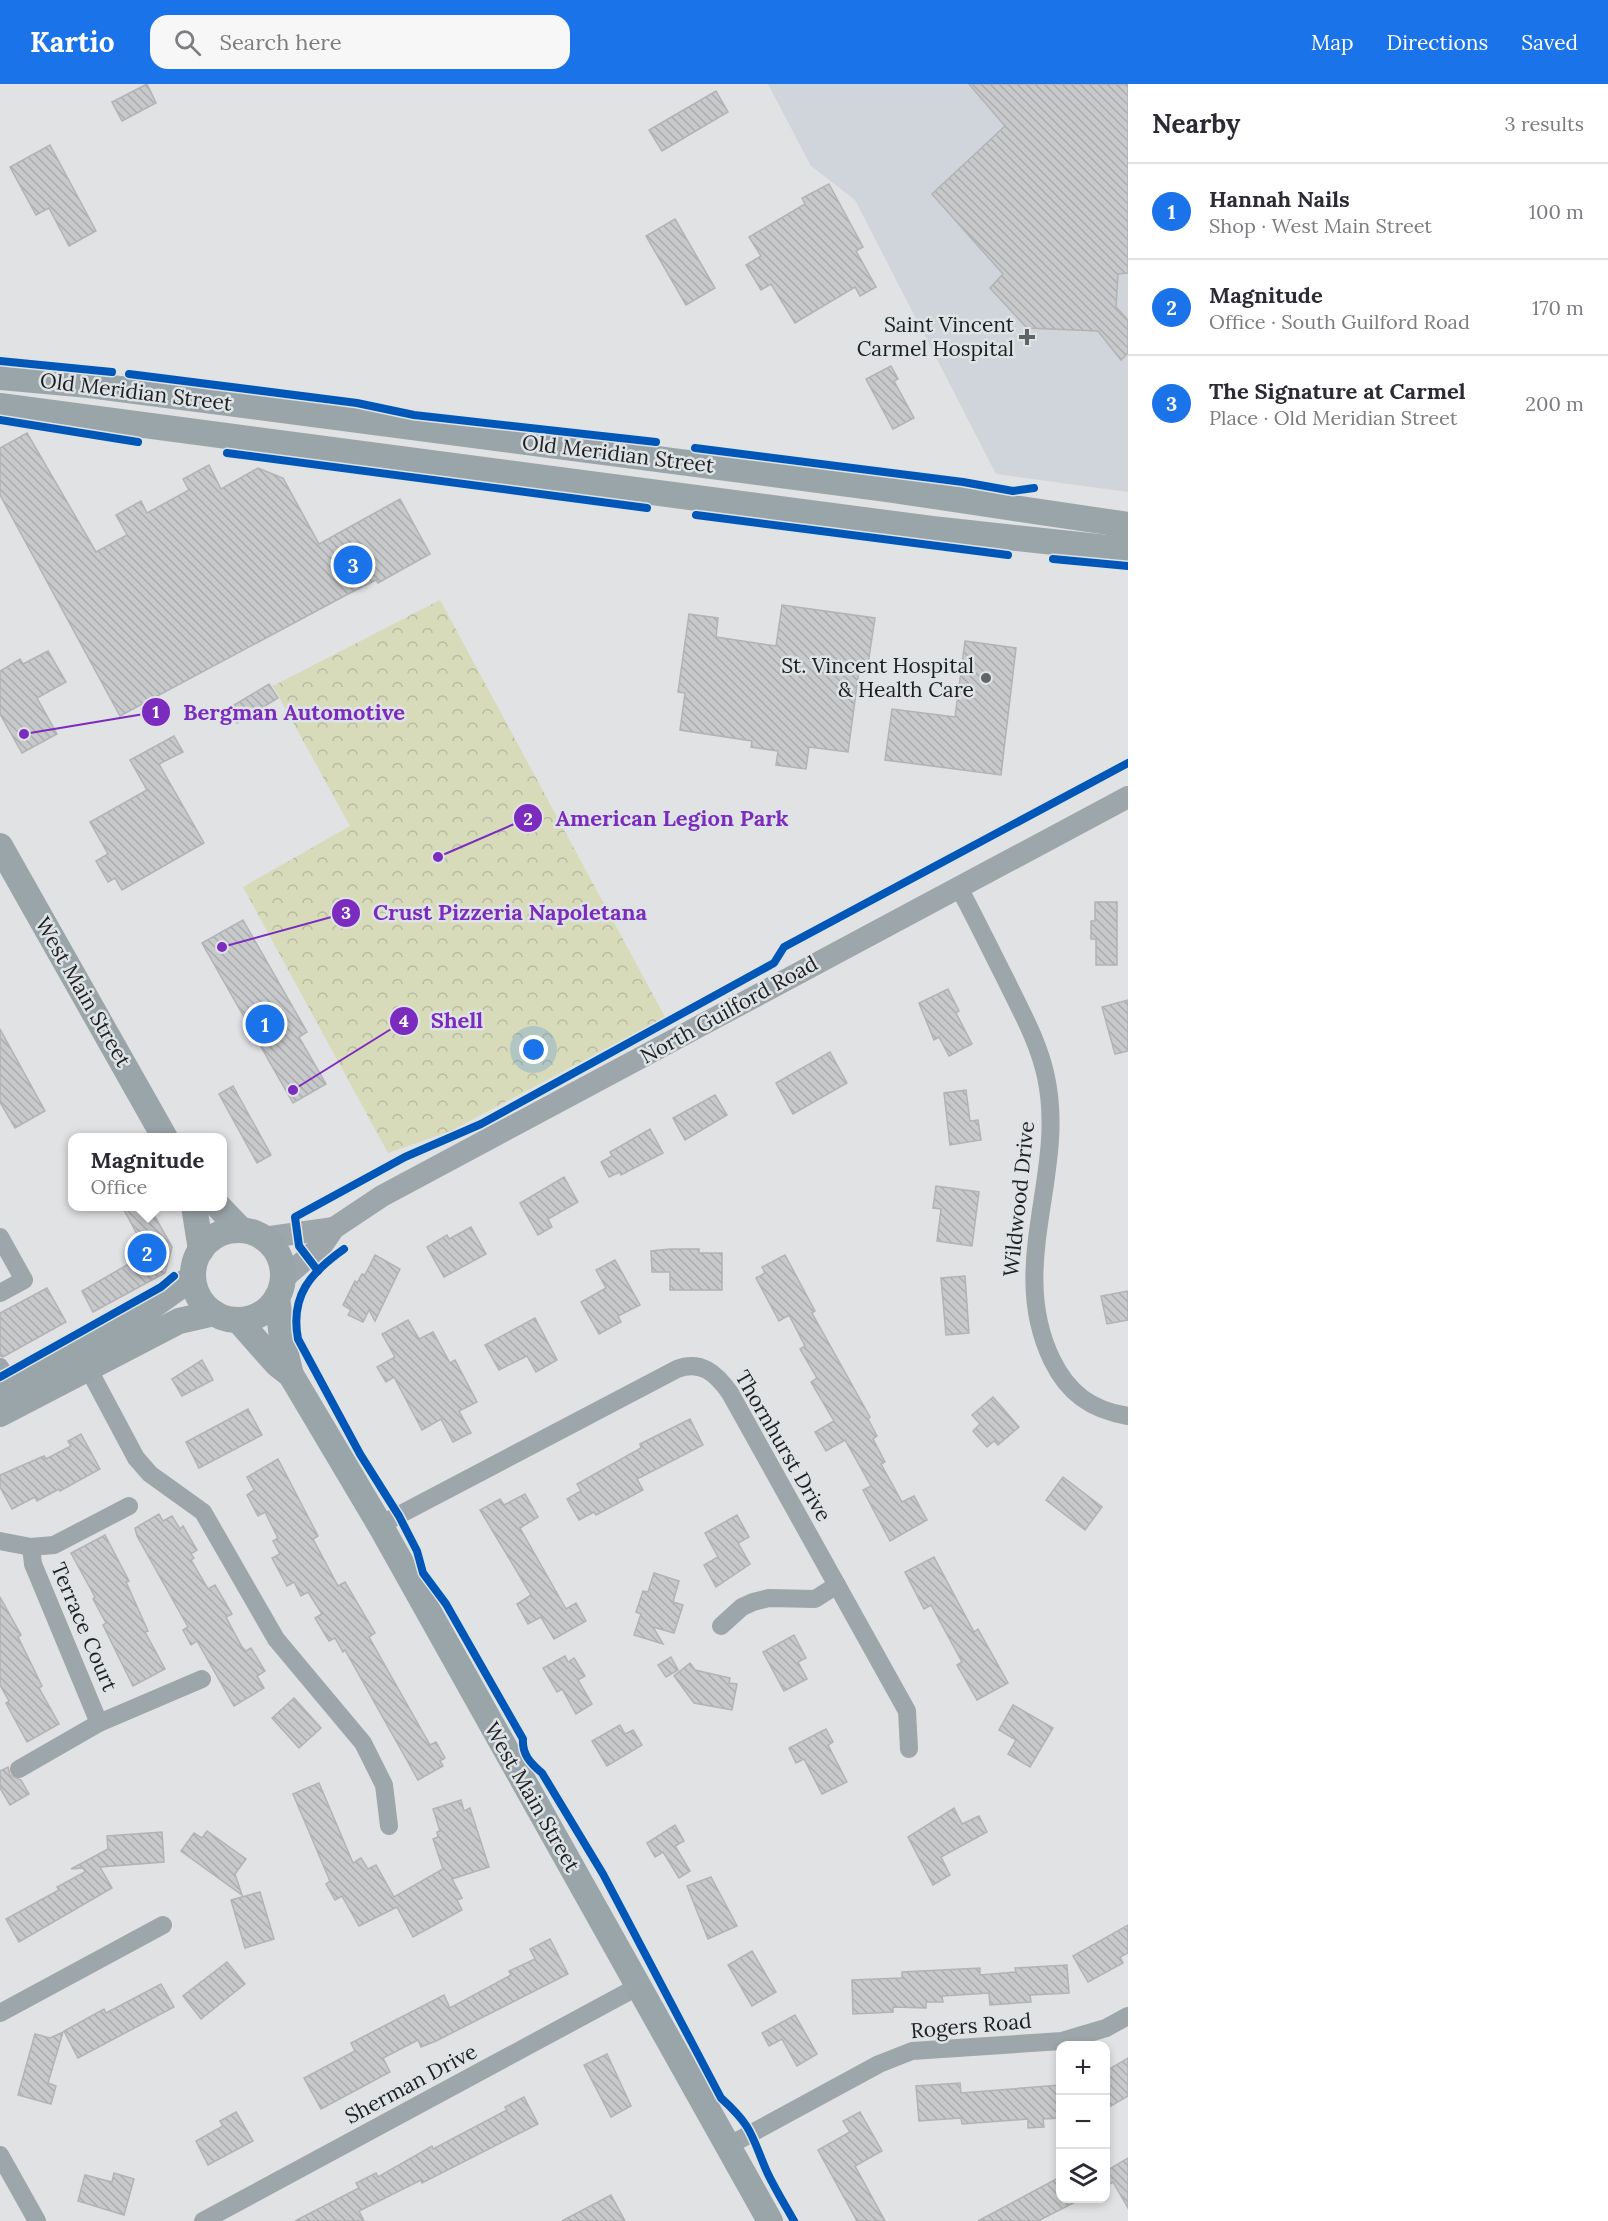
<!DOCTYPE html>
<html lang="en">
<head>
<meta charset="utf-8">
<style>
	:root { --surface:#fff; --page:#f7f7f7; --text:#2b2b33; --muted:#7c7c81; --line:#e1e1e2; --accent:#1a73e8 }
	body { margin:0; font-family:Lora,serif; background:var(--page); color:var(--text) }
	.controls { position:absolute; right:18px; bottom:18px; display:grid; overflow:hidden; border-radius:12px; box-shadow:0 3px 9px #0003 }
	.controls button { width:54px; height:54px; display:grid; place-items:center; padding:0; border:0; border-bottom:2px solid var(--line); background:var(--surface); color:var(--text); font:30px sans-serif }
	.you { position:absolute; left:534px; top:966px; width:21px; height:21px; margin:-15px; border:4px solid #fff; border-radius:50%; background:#1a73e8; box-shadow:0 0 0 9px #1a73e833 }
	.badge { display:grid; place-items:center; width:39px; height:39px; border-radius:50%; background:var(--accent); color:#fff; font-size:20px; font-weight:700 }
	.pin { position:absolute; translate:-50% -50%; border:3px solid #fff; box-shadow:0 2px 6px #0006 }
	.popup { position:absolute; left:68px; top:1049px; width:159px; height:78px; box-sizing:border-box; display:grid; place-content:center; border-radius:12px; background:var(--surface); filter:drop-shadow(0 2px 4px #0005); font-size:20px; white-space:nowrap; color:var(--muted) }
	.popup b { font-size:22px; color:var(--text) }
	.popup::after { content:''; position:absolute; left:50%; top:100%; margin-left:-12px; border:12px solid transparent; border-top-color:var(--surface) }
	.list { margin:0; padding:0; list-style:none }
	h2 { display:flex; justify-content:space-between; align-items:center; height:78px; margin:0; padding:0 24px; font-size:26px }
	h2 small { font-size:20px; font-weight:400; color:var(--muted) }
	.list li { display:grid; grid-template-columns:39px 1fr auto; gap:18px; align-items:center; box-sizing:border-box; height:96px; padding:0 24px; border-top:2px solid var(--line) }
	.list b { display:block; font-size:22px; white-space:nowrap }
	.list p { margin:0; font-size:20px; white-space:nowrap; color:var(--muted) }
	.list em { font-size:20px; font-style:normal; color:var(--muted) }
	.icon { flex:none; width:33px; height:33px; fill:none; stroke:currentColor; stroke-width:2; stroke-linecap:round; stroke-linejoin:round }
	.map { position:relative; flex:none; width:1128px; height:2137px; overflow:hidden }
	header { display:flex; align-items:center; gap:36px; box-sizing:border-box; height:84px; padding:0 30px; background:var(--accent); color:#fff }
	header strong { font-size:28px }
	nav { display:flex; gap:33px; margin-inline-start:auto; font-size:21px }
	.search { width:420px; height:54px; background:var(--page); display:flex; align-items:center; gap:15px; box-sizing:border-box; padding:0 21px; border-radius:18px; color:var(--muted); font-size:22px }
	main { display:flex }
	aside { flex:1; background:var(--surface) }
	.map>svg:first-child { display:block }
	.built { fill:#cfd5db }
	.park { fill:url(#park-crowns) }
	.building { fill:url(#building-back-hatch); stroke:#b1b3b5; stroke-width:1.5 }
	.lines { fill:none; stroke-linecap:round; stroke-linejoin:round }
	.minor { stroke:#9ca6ab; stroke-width:18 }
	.tertiary { stroke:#9ca6ab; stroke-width:22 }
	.secondary { stroke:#9aa5a9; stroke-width:26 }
	.cycleway-casing { stroke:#dee3e6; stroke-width:11 }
	.cycleway { stroke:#0057b8; stroke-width:8 }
	.poi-dot { fill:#616365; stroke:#dee3e6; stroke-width:2 }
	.labels { text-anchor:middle; stroke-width:5; stroke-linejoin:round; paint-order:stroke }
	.poi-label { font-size:21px; fill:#1d1f20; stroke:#dee3e6; text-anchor:end }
	.street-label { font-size:21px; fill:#1d1f20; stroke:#dee3e6 }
	.leader { fill:none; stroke:#7b2cbf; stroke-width:2 }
	.callout-dot { fill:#7b2cbf; stroke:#dee3e6; stroke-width:2 }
	.mark-label { font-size:18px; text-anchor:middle; font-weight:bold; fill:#fff }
	.callout-label { font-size:22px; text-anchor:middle; font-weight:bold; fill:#7b2cbf; stroke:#dee3e6; stroke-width:5; stroke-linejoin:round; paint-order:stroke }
</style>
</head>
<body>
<header>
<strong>Kartio</strong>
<div class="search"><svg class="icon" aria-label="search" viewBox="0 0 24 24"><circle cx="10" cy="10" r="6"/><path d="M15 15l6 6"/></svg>Search here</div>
<nav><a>Map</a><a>Directions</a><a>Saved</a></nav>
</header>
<main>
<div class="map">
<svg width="1128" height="2137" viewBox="0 0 1128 2137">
	<defs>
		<pattern id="park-crowns" width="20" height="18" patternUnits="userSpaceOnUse" patternTransform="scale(1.5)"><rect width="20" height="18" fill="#d7dbba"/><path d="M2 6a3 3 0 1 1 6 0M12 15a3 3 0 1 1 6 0" fill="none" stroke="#b8bca0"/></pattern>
		<pattern id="building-back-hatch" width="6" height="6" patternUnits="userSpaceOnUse" patternTransform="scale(1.5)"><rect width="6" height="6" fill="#c7c9ca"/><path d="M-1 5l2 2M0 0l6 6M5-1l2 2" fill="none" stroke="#aaacad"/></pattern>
	</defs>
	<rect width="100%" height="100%" fill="#e0e2e4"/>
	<path class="built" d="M768,0H1128V408L996,390L855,116L811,82Z"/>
	<path class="park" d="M440,516L665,933L451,1047L388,1069L243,803L350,742L273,602Z"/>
	<g class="building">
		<path d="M147,0L156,19L122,37L112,18Z"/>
		<path d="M969,0H1128V189L1118,190L1116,223L1128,236V269L1121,276L1098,247L1027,244L990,204L1003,190L932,110L1005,42Z"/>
		<path d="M716,7L728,28L662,67L649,46Z"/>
		<path d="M50,61L96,147L69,162L49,124L36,131L10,83Z"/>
		<path d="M829,100L863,163L856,167L876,203L860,212L855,203L795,239L771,200L761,206L746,181L761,172L749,153L805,120L802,114Z"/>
		<path d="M675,135L715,204L686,221L646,152Z"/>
		<path d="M891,282L898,295L894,297L914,334L893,345L866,295Z"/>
		<path d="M27,349L96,468L127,451L116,431L141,417L147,429L189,406L183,395L209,381L221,405L258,384L283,394L319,460L400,415L430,470L378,499L376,496L350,509L120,632L0,411V364Z"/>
		<path d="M782,521L875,534L868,580L860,579L848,668L809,663L806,685L776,681L778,667L751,663L752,657L680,646L685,609L678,608L689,530L718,534L716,553L776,562Z"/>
		<path d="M965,557L1016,564L1001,691L885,676L892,625L955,633Z"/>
		<path d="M48,567L66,598L37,614L57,650L22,669L0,630V587L20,575L23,580Z"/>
		<path d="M269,600L278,614L237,639L229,624Z"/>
		<path d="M174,652L183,668L159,680L204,759L122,806L115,794L108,798L96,777L108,770L90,738L147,706L130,676Z"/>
		<path d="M1095,818H1117V881H1096V855H1091V837H1095Z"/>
		<path d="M243,836L307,948L299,953L326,1000L293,1019L202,859Z"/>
		<path d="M948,905L959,927L956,929L972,960L949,972L939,953L934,956L919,919Z"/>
		<path d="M1128,916V967L1115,970L1102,923Z"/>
		<path d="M0,945L45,1027L15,1044L0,1018Z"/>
		<path d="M830,968L847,999L793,1030L776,999Z"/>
		<path d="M233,1002L271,1071L257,1079L219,1010Z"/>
		<path d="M966,1006L970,1037L978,1036L981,1056L950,1061L944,1009Z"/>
		<path d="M715,1011L727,1031L685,1056L673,1034Z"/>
		<path d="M650,1045L663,1069L621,1091L620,1088L609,1093L601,1078L612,1072L610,1068Z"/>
		<path d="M564,1093L578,1118L548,1135L552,1143L538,1151L520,1119Z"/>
		<path d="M936,1102L979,1108L972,1162L937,1157L941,1125L933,1124Z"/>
		<path d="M122,1122H149L172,1163L165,1189L93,1228L82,1207L132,1178L139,1154Z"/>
		<path d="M471,1143L486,1170L444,1193L427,1163L447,1151L449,1155Z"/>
		<path d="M671,1165H699V1169H722V1206H670V1188H652L651,1167Z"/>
		<path d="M375,1171L400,1185L375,1237L369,1226L363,1238L348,1231L351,1226L343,1221L355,1197L357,1199L362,1190L365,1191Z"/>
		<path d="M785,1171L815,1227L812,1229L870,1333L868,1335L877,1352L873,1355L885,1378L881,1380L902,1418L914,1412L927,1436L890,1457L863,1406L871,1402L845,1356L826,1367L815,1348L834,1337L811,1298L817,1294L800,1265L805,1262L789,1231L779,1237L756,1194L765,1189L762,1183Z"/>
		<path d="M615,1176L640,1221L618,1232L621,1238L599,1250L581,1218L606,1204L596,1186Z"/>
		<path d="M965,1192L969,1249L946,1251L941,1194Z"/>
		<path d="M47,1204L66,1238L3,1273L0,1272V1229Z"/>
		<path d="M1128,1207V1236L1107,1240L1101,1212Z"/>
		<path d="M535,1234L557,1276L536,1288L527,1272L499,1286L485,1261Z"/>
		<path d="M408,1236L419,1255L433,1248L450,1279L455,1276L477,1318L459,1327L471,1349L453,1358L441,1335L422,1346L394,1293L386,1298L377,1283L395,1273L382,1250Z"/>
		<path d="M202,1276L213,1296L182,1312L172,1295Z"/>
		<path d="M993,1313L1019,1343L998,1361L994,1357L987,1363L973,1347L980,1340L972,1331Z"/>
		<path d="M248,1325L262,1351L199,1384L186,1358Z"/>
		<path d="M690,1335L703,1361L637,1395L643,1406L596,1431L594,1428L579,1436L567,1415L581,1407L577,1400L641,1364L640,1360Z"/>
		<path d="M81,1350L100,1385L60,1407L59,1405L37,1417L35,1413L12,1425L0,1403V1391L44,1372L46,1375L71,1362L68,1357Z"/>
		<path d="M278,1375L318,1452L313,1455L338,1502L345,1498L375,1549L369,1553L430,1661L436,1658L445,1674L440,1677L443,1682L418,1696L345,1566L343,1568L335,1554L329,1557L315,1534L322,1530L308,1508L301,1512L294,1498L287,1502L272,1474L280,1470L273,1457L278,1454L265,1428L258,1432L247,1411L254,1406L247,1393Z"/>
		<path d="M1063,1393L1102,1423L1085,1446L1046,1416Z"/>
		<path d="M525,1410L538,1433L520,1444L566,1525L576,1519L586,1537L554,1555L541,1533L528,1540L517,1520L531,1511L480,1426L500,1415L504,1421Z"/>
		<path d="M159,1430L163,1437L172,1432L180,1445L183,1442L197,1466L191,1470L194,1474L191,1476L208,1505L215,1501L232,1530L226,1533L242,1563L246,1567L251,1564L265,1587L257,1592L264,1604L234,1622L197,1557L191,1561L183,1546L188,1543L137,1452L135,1444Z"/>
		<path d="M737,1431L749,1453L738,1459L750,1480L716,1503L704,1481L718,1473L705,1449Z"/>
		<path d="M105,1451L129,1497L126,1498L148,1547L145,1548L165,1585L133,1602L103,1541L106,1539L93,1515L95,1513L71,1469Z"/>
		<path d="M934,1473L974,1548L978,1545L1008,1599L977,1616L957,1581L962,1578L931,1521L924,1525L905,1488Z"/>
		<path d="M654,1489L679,1497L673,1518L683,1521L674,1549L653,1543L663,1560L634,1551L641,1530L636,1528L643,1507L648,1508Z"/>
		<path d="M0,1513L21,1551L18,1553L42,1602L39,1604L59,1640L27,1658L6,1619L9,1617L0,1601Z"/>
		<path d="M794,1551L806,1574L798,1578L807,1595L784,1607L763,1568Z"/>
		<path d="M565,1572L568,1578L574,1574L585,1592L578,1596L592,1620L576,1630L562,1605L557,1608L543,1584Z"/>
		<path d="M671,1573L678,1586L666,1593L658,1581Z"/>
		<path d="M690,1579L695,1586L730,1594L729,1599L737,1600L732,1626L694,1619L674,1592Z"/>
		<path d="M294,1614L321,1644L299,1664L272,1634Z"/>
		<path d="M1013,1621L1053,1644L1030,1683L1008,1670L1016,1656L999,1646Z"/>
		<path d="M620,1641L625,1650L633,1646L642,1661L607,1682L592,1657Z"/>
		<path d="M826,1645L833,1658L828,1661L847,1698L822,1710L804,1675L796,1679L789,1664Z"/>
		<path d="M8,1683L10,1691L21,1696L29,1710L10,1721L0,1704V1687Z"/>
		<path d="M319,1699L353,1779L361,1774L368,1785L376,1781L394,1813L443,1785L433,1755L438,1753L437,1748L440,1747L433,1725L461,1716L464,1727L470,1724L489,1783L452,1795L462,1814L457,1816L462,1826L413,1853L397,1823L359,1842L342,1812L335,1816L326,1800L330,1797L293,1710Z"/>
		<path d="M954,1724L962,1740L979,1732L987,1748L941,1773L950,1791L933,1801L908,1753Z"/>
		<path d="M675,1741L684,1757L675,1762L690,1787L679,1794L663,1768L655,1773L647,1759Z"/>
		<path d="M207,1747L246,1775L235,1790L242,1811L181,1767L194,1749L202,1754Z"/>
		<path d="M162,1748L164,1778L100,1783L112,1804L19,1858L6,1835L59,1806L57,1803L85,1788L83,1784L71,1785L108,1765L107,1752Z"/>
		<path d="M711,1793L737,1842L708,1855L687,1802Z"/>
		<path d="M260,1808L274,1855L245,1864L231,1816Z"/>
		<path d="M1128,1841V1869L1120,1873L1123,1879L1088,1898L1073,1872Z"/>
		<path d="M550,1855L568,1890L436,1957L421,1963L418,1956L383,1974L390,1988L321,2025L304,1994L355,1967L351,1959L444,1911L450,1924L511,1891L509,1887L535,1875L530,1865Z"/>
		<path d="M752,1867L776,1908L752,1922L728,1881Z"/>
		<path d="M227,1878L245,1900L201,1935L183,1912Z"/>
		<path d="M1067,1881L1069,1909L1030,1911L1031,1918L990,1921L989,1909L942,1912L943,1918H926V1924L893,1923V1928L853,1930L852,1896L902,1894V1888L980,1884V1891L1016,1888L1015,1884Z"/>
		<path d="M161,1900L174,1923L78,1974L64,1947L104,1925L106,1929Z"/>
		<path d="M795,1931L817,1970L797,1982L782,1955L769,1962L762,1949Z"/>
		<path d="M63,1948L48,1999L56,2002L51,2020L18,2011L35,1950L50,1954Z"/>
		<path d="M607,1970L631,2022L611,2033L584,1981Z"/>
		<path d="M1128,1974V2012L1106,2025V1987Z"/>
		<path d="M960,1999L961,2009L1060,2001V2034L1043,2035L1044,2043L1028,2044V2035L962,2040L961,2034L919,2037L916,2002Z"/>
		<path d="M524,2013L538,2040L422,2099L421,2096L359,2127L364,2137H295L359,2104L356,2099L376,2089L378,2093L432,2062L433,2065L507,2026L505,2023Z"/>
		<path d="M236,2028L253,2057L208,2081L196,2057L223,2042L220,2037Z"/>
		<path d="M860,2028L882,2067L855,2082L885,2137H857L818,2066L850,2048L843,2037Z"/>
		<path d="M1128,2074V2124L1113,2098L1106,2102V2087Z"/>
		<path d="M114,2089L134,2095L124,2131L78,2117L85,2091L112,2098Z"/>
		<path d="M1060,2093V2115H1081L1038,2137H978Z"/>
		<path d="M611,2111L625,2137H562Z"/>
	</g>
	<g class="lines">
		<g class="minor">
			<path d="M958,802C975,833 990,865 1006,896C1021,927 1039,959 1046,993C1067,1090 1006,1181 1052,1276C1068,1309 1091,1326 1128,1332"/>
			<path d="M0,1153L24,1196L0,1209"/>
			<path d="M0,1283L10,1301"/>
			<path d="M88,1284L136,1374L150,1390L203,1428L276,1555L363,1659L384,1701L389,1742"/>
			<path d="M380,1441L677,1285C701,1276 716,1289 730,1309L907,1627L909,1665"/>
			<path d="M0,1457L31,1463L54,1461L129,1422"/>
			<path d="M31,1463L33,1480L99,1639"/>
			<path d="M721,1542L742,1523L753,1518L769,1514L815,1515L837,1501"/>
			<path d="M19,1685L99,1639L202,1595"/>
			<path d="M0,1929L163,1841"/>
			<path d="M728,2062L879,1980L912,1967L1062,1957L1106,1944L1128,1932"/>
			<path d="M0,2071L37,2137"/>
			<path d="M203,2137L639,1902"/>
		</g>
		<g class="tertiary">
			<path d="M263,1154L334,1144"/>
			<path d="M283,1195L323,1160L334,1144L382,1112L1128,713"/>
		</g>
		<g class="secondary">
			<path d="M0,293L89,301L887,405L1128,441"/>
			<path d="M0,322L932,445L1128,466"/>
			<path d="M0,762L165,1054"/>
			<path d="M194,1122L201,1166"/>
			<path d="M218,1122L241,1146"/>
			<circle cx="238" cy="1191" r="45"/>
			<path d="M277,1213L282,1254L291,1291L380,1441L770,2137"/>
			<path d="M238,1236L277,1280L291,1291"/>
			<path d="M0,1306L126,1241L193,1193"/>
			<path d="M0,1330L179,1237L214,1229"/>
		</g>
		<defs>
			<g id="cycleway">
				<path d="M0,277L112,288"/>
				<path d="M129,290L357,319L414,331L656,358"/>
				<path d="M0,336L138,358"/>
				<path d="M695,364L963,398L1013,407L1034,404"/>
				<path d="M227,369L647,424"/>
				<path d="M696,431L1008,471"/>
				<path d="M1053,475L1128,482"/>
				<path d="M344,1165C310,1189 290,1212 298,1255L360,1370L399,1432L417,1467L423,1489L446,1520L523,1655C522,1670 530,1679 542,1689L603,1790L721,2014C753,2043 751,2051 767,2088C775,2105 785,2121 794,2137"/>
				<path d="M318,1187L299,1162L295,1133L405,1073L481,1040L774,879L784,863L1128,679"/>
				<path d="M0,1293L161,1203L174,1192"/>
			</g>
		</defs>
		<use href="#cycleway" class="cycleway-casing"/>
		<use href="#cycleway" class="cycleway"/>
	</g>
	<g class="poi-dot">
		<path d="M1024 244h6v6h6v6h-6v6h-6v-6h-6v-6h6z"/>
		<circle cx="986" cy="594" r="6"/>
	</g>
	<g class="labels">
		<g class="poi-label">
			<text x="1014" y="248">Saint Vincent<tspan x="1014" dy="24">Carmel Hospital</tspan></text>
			<text x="974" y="589">St. Vincent Hospital<tspan x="974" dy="24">&amp; Health Care</tspan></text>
		</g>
		<g class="street-label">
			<text transform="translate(136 308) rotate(7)" y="7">Old Meridian Street</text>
			<text transform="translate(618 370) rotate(7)" y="7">Old Meridian Street</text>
			<text transform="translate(83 908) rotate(60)" y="7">West Main Street</text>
			<text transform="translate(729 926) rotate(-29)" y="7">North Guilford Road</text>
			<text transform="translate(1019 1115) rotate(-84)" y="7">Wildwood Drive</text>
			<text transform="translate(783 1362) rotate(60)" y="7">Thornhurst Drive</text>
			<text transform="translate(84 1543) rotate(67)" y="7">Terrace Court</text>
			<text transform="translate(532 1713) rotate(60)" y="7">West Main Street</text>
			<text transform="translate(971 1942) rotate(-5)" y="7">Rogers Road</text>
			<text transform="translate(411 2000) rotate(-28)" y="7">Sherman Drive</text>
		</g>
	</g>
	<path class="leader" d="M24 650L156 628M438 773L528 734M222 863L346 829M293 1006L404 937"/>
	<g class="callout-dot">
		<circle cx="24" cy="650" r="6"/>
		<circle cx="438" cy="773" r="6"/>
		<circle cx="222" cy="863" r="6"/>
		<circle cx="293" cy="1006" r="6"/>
		<circle cx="156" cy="628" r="15"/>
		<circle cx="528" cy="734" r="15"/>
		<circle cx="346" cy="829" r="15"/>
		<circle cx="404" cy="937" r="15"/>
	</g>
	<g class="mark-label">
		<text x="156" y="634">1</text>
		<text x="528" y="741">2</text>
		<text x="346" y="835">3</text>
		<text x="404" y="943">4</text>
	</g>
	<g class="callout-label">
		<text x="294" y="636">Bergman Automotive</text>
		<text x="672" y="742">American Legion Park</text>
		<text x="510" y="836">Crust Pizzeria Napoletana</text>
		<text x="457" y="944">Shell</text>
	</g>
</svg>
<div class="controls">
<button>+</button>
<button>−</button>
<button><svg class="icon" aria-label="layers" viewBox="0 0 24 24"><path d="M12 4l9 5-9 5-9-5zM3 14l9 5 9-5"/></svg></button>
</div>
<div class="you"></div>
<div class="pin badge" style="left:265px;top:940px">1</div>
<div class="pin badge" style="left:147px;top:1169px">2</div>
<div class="popup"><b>Magnitude</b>Office</div>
<div class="pin badge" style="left:353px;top:481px">3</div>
</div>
<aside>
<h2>Nearby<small>3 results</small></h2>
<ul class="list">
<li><span class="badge">1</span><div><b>Hannah Nails</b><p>Shop · West Main Street</p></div><em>100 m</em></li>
<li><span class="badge">2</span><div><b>Magnitude</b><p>Office · South Guilford Road</p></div><em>170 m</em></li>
<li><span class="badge">3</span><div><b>The Signature at Carmel</b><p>Place · Old Meridian Street</p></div><em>200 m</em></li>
</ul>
</aside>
</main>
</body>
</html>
